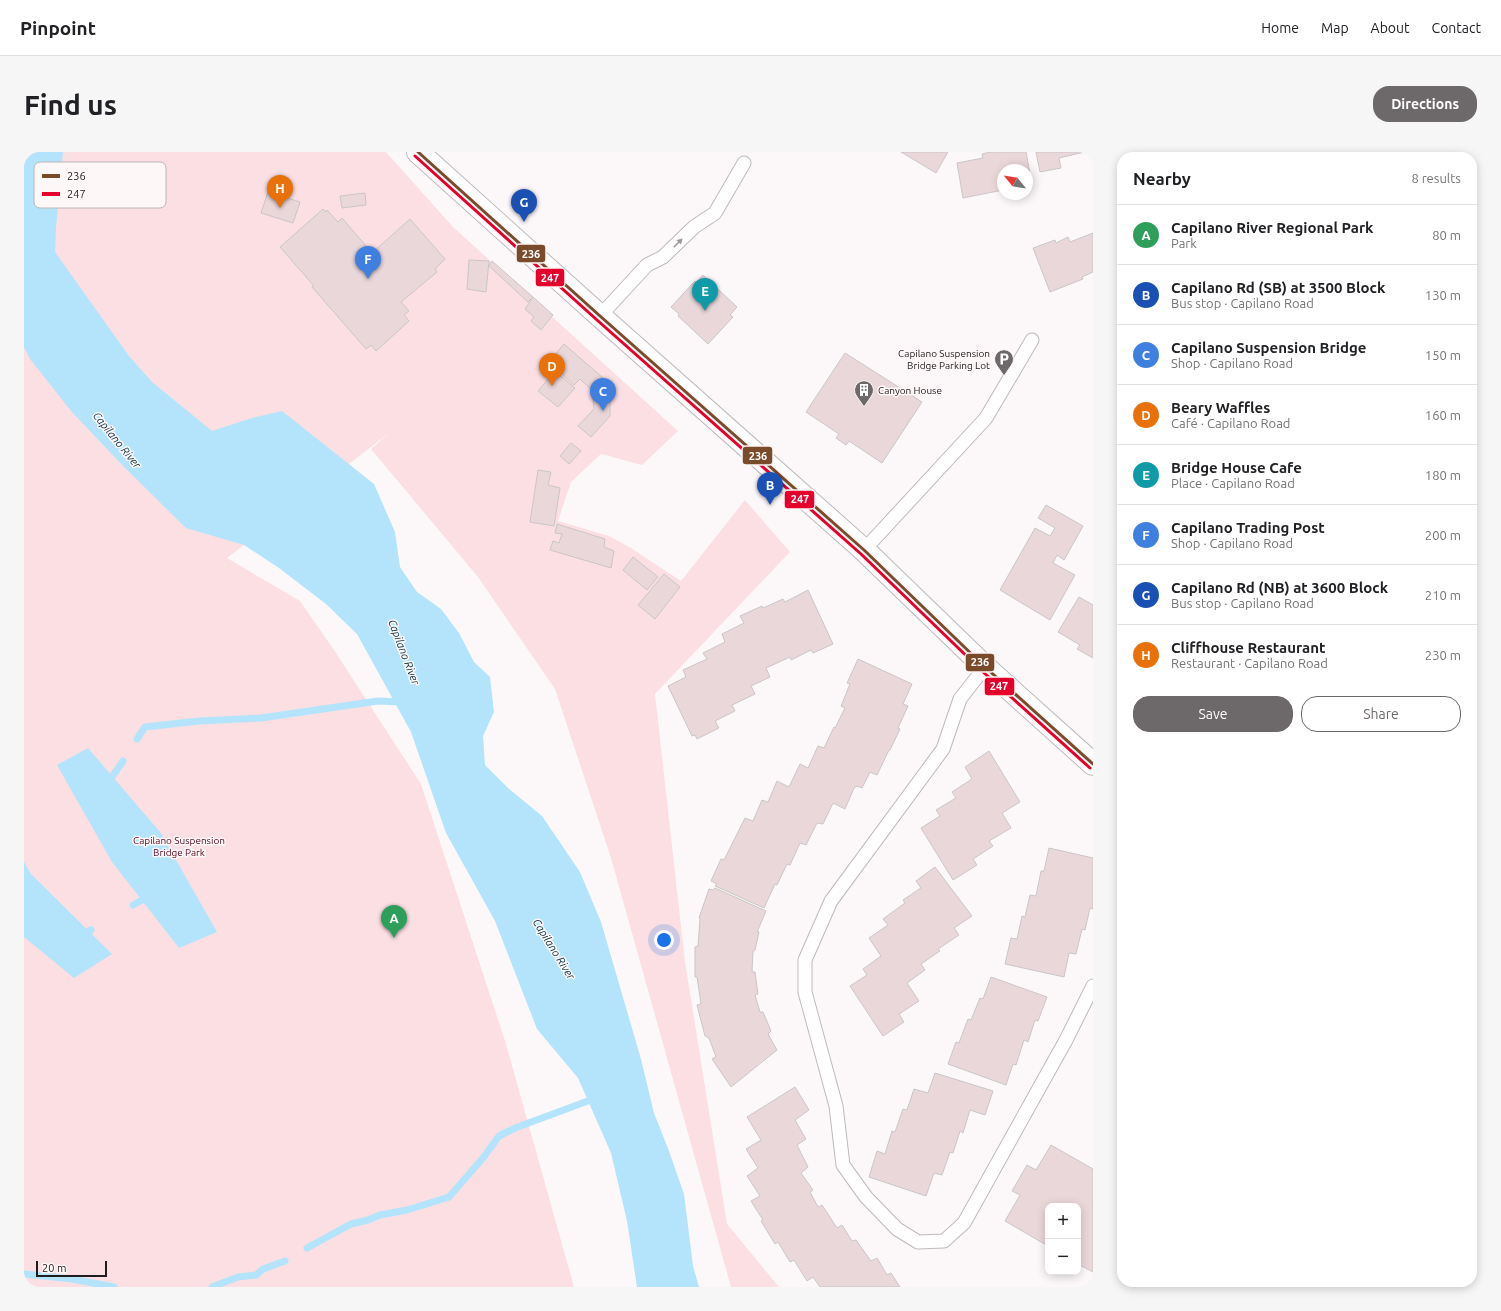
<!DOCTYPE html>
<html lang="en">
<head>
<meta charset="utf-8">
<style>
	:root { --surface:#fff; --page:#f6f6f6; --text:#202124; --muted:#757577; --line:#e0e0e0; --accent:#6d6869 }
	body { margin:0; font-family:Ubuntu,sans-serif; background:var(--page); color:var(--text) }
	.controls { position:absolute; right:12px; bottom:12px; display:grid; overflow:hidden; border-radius:8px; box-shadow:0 2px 10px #0003 }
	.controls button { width:36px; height:36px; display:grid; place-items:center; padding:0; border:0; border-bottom:1px solid var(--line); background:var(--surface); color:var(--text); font:20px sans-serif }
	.compass { position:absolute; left:973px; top:12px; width:36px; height:36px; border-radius:50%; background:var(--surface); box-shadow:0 2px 10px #0003; rotate:300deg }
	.scale { position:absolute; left:12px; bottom:10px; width:71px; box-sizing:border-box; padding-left:4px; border:2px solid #201b1c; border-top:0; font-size:11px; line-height:14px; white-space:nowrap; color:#201b1c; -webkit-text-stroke:3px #fdf7f8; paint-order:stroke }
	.you { position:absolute; left:640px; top:788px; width:14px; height:14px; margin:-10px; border:3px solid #fff; border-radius:50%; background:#1a73e8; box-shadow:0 0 0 6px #1a73e833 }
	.badge { display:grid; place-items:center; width:26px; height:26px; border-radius:50%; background:var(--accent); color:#fff; font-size:13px; font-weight:700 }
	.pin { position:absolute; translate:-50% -33px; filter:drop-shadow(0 1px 2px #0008) }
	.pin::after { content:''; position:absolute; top:21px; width:14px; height:12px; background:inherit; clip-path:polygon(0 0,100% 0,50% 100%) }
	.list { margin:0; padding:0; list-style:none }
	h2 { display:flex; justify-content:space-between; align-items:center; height:52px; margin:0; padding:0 16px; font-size:17px }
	h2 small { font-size:13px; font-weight:400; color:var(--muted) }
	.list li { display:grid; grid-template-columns:26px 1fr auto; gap:12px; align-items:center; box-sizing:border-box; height:60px; padding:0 16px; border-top:1px solid var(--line) }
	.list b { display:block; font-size:15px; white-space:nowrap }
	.list p { margin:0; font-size:13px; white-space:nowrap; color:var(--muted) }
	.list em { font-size:13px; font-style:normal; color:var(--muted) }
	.actions { display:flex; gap:8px; padding:12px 16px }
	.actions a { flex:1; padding:9px 0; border:1px solid var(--accent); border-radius:16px; text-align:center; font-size:14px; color:var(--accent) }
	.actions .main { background:var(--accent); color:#fff }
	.map { position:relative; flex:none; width:1069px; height:1135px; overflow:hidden; border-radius:16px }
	header { display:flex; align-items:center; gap:24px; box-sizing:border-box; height:56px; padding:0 20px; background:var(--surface); border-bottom:1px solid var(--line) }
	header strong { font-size:19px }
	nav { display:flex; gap:22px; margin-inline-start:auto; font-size:14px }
	.intro { display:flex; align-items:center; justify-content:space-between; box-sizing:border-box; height:96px; padding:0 24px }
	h1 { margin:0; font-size:28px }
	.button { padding:10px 18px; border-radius:16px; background:var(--accent); color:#fff; font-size:14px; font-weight:700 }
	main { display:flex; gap:24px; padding:0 24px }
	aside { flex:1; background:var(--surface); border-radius:16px; box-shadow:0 2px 10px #0003 }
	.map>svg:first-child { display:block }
	.green { fill:#fbdfe3 }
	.water { fill:#b3e4fb }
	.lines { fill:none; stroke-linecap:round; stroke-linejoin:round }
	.stream { stroke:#b3e4fb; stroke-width:7 }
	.building { fill:#ead7da; stroke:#cac6c7 }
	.lane-casing { stroke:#bebaba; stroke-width:15 }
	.secondary-casing { stroke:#bebaba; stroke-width:24 }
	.lane { stroke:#fffefe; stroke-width:13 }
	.secondary { stroke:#fffefe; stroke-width:22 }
	.bus-1-casing { stroke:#fdf7f8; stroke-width:6 }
	.bus-2-casing { stroke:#fdf7f8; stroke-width:6 }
	.bus-1 { stroke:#7a4b2a; stroke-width:3 }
	.bus-2 { stroke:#e4002b; stroke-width:3 }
	.oneway { fill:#9b9898 }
	.labels { text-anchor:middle; stroke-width:3; stroke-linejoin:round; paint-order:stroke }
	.poi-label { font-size:10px; fill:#201b1c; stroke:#fdf7f8; text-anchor:end }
	.park-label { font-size:10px; fill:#570a22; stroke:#fdf7f8 }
	.water-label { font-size:11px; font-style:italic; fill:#083445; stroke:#fdf7f8 }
	.key { fill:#fdf7f8; stroke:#bbb5b6; stroke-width:1 }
	.key-label { font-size:11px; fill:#201b1c }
	.line-badge { stroke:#fdf7f8; stroke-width:1.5 }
	.badge-label { font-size:11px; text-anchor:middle; font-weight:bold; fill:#fff }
</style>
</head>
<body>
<header>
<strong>Pinpoint</strong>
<nav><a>Home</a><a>Map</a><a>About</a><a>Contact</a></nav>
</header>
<div class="intro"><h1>Find us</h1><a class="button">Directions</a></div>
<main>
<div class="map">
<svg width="1069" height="1135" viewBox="0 0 1069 1135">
	<rect width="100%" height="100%" fill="#fcf8f9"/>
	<path class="green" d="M0,0H362L429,75L654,279L618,313L577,302L547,330L534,369L585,384L607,396L657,429L721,348L766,400L631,542L661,810L703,1072L755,1135H707L587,706L531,537L454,425L347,297L365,281L203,406L276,449L310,498L397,632L482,892L550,1135H0Z"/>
	<g class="water">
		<path d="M0,0H39L32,76L31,100L105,204L128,230L188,279L228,266L258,259L350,332L371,380L376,415L393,440L417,457L435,481L450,510L466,525L470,560L459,584L461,613L484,636L518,664L556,720L577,770L617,907L630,961L645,999L660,1042L669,1114L675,1135H613L603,1069L587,1001L554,926L513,877L471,769L422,681L387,580L333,482L302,452L255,416L220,393L162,376L101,316L47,259L6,207L0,195Z"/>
		<path d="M64,596L136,680L193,780L155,796L88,710L33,613Z"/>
		<path d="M0,710L7,722L88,802L50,826L0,785Z"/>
	</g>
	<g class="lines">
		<g class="stream">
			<path d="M113,587L121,575L175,569L237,566L354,549L378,550"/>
			<path d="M88,625L99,609"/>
			<path d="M109,753L118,748"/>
			<path d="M65,779L67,778"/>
			<path d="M283,1096L327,1072L344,1068L356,1063L383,1058L425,1045L459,1006L475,984L491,976L572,946"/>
			<path d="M0,1122L48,1127L90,1135"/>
			<path d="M188,1135L214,1125L232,1123L239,1117L261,1109"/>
		</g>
	</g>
	<g class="building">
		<path d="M877,0H924L912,21Z"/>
		<path d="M966,0H1002L1008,33L1003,34V18H979V38L939,46L933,11L959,6L958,2Z"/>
		<path d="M1012,0H1061L1035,6L1037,16L1016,20Z"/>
		<path d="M244,40L276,50L269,71L237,61Z"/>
		<path d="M341,41L342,53L318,56L316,44Z"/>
		<path d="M299,57L302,60L303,58L314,70L318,66L348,101L386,67L421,107L411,117L413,120L377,150L385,159L380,163L385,169L352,199L347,193L342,197L288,135L290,134L256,95Z"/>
		<path d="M1069,81V120L1058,125L1059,127L1026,140L1009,96L1031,88L1032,91L1044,85L1046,90Z"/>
		<path d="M445,108L465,109L462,140L443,137Z"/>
		<path d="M468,109L509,145L504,150L465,114Z"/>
		<path d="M679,123L713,155L706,163L709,165L684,192L654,164L655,162L647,155L671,129L672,131Z"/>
		<path d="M509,145L529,163L517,178L507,169L510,165L501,157Z"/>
		<path d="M540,192L586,232V264L567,285L554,274L570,257L568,238L556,227L550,233L525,210Z"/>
		<path d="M821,201L898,250L858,311L825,289L822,293L812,286L815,282L782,260Z"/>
		<path d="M531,219L551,236L534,255L514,239Z"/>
		<path d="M547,291L557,299L545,312L536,304Z"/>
		<path d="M514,318L527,320L524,333L536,336L530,374L506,370Z"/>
		<path d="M1022,353L1059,374L1040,408L1033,403L1029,411L1051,423L1026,468L976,438L1011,376L1026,384L1031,376L1014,366Z"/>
		<path d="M533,372L581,387L580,395L590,399L587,416L526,398L529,389L535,391L538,382L531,381Z"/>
		<path d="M609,405L634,425L623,438L599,418Z"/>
		<path d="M640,422L656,435L631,467L614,453Z"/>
		<path d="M784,438L809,492L789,501L787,498L767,508L766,505L742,516L746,525L727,534L731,542L708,553L711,559L691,569L695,576L673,587L671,583L668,584L644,534L662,525L659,518L683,507L679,501L701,490L698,482L720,471L716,464L738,454L739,456L759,447L761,450Z"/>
		<path d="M1055,445L1069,453V506L1053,497L1056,493L1034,480Z"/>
		<path d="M834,507L888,532L879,552L884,554L874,576L876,577L866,598H865L853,623L846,620L838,636L833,634L830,636L821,657L809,651L799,672L793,671L782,693L776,691L766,713L763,712L753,733L751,732L740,756L691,734L693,732L687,729L697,707L700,708L721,666L729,669L738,648L744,650L753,629L765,635L776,612L784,616L794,594L800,596L810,575L811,576L821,556L817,554L826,532L823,531Z"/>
		<path d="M965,599L996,650L978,661L987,676L965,689L969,694L949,707L953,713L929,728L897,676L916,664L912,658L932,646L928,640L948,627L941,615Z"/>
		<path d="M1025,696L1069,706V757L1066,756L1061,778L1058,777L1052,802L1045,801L1040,825L981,812L987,786L993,787L998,764L1001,765L1006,743L1012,744L1017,719H1020Z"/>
		<path d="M911,715L948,764L930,776L935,783L914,797L916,799L897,812L901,818L883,831L895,849L875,862L880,870L859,884L826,834L843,823L839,817L857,804L845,786L864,773L859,767L881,751L879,748L897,736L892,729Z"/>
		<path d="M691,736L742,759L733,780H735L731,798L729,799L728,820H731L734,842L731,843L736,860H739L747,879L744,882L753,898L707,935L688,907L692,905L685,886L681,884L673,853L677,852L673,825H671V795L674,794L676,767L675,766L685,737L689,738Z"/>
		<path d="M967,825L1023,845L1014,869L1011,868L1004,890L1000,888L992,913L989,912L982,933L924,912L932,890L935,891L944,867L947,868L956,846L959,847Z"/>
		<path d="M911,921L969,939L961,963L946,958L939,981L936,979L929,1001L926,1000L918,1023L910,1021L902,1044L845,1025L853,999L861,1002L868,979L871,980L879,957L883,958L890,937L904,941Z"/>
		<path d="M771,935L785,958L771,968L782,987L773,993L784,1015L777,1021L789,1038L786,1040L794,1055L798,1053L813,1076L818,1073L828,1089L832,1088L847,1109L853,1106L863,1123L867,1121L876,1135H796L789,1125L783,1129L770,1108L766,1110L754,1090L751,1092L737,1069L739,1068L727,1049L736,1044L723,1024L734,1016L722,997L737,988L723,965Z"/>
		<path d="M1027,993L1069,1017V1120L1054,1112V1054H1024V1094L981,1069L996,1043L988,1039L1003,1013L1012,1018Z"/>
	</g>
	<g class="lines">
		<defs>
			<g id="lane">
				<path d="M576,164L623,113L639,105L670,75L691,61L720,11"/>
				<path d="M840,398L962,266L1008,188"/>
				<path d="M961,515L936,547L919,597L807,749L781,808V840L812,954L819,1013L842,1045L873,1077L894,1090L920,1089L940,1071L1042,888L1069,834"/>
			</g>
			<path id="secondary" d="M394,0L576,164L840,398L961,515L1069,612"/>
		</defs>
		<use href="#lane" class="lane-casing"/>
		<use href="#secondary" class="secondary-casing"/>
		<use href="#lane" class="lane"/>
		<use href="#secondary" class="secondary"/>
		<defs>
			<path id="bus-1" d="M394,0L576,164L840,398L961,515L1069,612"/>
			<path id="bus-2" d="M391,4L573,168L837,402L958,519L1066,616"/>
		</defs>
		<use href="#bus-1" class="bus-1-casing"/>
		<use href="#bus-2" class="bus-2-casing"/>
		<use href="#bus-1" class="bus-1"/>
		<use href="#bus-2" class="bus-2"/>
	</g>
	<defs><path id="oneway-solid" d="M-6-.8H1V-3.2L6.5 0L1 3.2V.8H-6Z"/></defs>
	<use class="oneway" href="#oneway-solid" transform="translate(654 91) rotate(-45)"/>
	<defs>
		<symbol id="parking-pin" viewBox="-11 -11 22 30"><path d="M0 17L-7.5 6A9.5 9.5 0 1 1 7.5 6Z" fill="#6d6869" stroke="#fdf7f8"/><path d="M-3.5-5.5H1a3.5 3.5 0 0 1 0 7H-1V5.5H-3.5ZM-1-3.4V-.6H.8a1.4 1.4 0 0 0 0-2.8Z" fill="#fff"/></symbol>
		<symbol id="building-pin" viewBox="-11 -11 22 30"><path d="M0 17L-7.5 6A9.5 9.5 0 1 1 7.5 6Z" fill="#6d6869" stroke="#fdf7f8"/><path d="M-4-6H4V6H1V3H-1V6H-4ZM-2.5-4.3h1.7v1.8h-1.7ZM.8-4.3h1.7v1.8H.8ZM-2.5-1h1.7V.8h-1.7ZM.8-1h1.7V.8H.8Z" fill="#fff"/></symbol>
	</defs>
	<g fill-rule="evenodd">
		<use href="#parking-pin" x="969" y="196" width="22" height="30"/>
		<use href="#building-pin" x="829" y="227" width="22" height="30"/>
	</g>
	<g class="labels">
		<g class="poi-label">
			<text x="966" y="205">Capilano Suspension<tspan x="966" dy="12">Bridge Parking Lot</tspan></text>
			<text x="854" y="242" text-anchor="start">Canyon House</text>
		</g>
		<g class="park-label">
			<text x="155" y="692">Capilano Suspension<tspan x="155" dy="12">Bridge Park</tspan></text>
		</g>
		<g class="water-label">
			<text transform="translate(93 288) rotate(51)" y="4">Capilano River</text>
			<text transform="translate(380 500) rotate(69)" y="4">Capilano River</text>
			<text transform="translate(530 797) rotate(58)" y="4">Capilano River</text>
		</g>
	</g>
	<rect x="10" y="10" width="132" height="46" rx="6" class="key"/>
	<rect x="18" y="22" width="18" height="4" fill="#7a4b2a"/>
	<rect x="18" y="40" width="18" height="4" fill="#e4002b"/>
	<g class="key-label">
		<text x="43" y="28">236</text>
		<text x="43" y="46">247</text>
	</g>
	<g class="line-badge">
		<rect x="492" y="92" width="30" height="19" rx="4" fill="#7a4b2a"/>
		<rect x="511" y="116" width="30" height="19" rx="4" fill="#e4002b"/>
		<rect x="718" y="294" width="31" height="19" rx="4" fill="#7a4b2a"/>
		<rect x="760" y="338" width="31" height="19" rx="4" fill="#e4002b"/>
		<rect x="941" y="501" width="30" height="19" rx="4" fill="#7a4b2a"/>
		<rect x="960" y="525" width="31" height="19" rx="4" fill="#e4002b"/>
	</g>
	<g class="badge-label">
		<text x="507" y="106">236</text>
		<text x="526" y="130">247</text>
		<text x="734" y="308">236</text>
		<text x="776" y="351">247</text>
		<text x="956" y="514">236</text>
		<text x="975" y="538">247</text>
	</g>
</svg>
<div class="controls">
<button>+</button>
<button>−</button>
</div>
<svg class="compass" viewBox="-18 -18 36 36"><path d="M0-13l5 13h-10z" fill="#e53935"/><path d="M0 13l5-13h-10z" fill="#757577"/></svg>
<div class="scale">20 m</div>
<div class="you"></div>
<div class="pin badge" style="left:370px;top:786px;background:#2e9e5b">A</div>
<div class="pin badge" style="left:746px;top:353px;background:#1a4fb4">B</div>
<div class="pin badge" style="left:579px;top:259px;background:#3f7fe0">C</div>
<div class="pin badge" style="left:528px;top:234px;background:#e8710a">D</div>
<div class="pin badge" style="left:681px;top:159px;background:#0f9aa8">E</div>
<div class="pin badge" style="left:344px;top:127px;background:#3f7fe0">F</div>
<div class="pin badge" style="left:500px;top:70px;background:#1a4fb4">G</div>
<div class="pin badge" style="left:256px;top:56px;background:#e8710a">H</div>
</div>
<aside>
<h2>Nearby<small>8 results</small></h2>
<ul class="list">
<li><span class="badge" style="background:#2e9e5b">A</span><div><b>Capilano River Regional Park</b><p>Park</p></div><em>80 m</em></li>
<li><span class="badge" style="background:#1a4fb4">B</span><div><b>Capilano Rd (SB) at 3500 Block</b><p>Bus stop · Capilano Road</p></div><em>130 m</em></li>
<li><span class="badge" style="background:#3f7fe0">C</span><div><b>Capilano Suspension Bridge</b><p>Shop · Capilano Road</p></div><em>150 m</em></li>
<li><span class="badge" style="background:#e8710a">D</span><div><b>Beary Waffles</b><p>Café · Capilano Road</p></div><em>160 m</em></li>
<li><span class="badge" style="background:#0f9aa8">E</span><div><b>Bridge House Cafe</b><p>Place · Capilano Road</p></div><em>180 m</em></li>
<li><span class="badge" style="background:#3f7fe0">F</span><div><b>Capilano Trading Post</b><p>Shop · Capilano Road</p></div><em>200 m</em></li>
<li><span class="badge" style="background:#1a4fb4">G</span><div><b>Capilano Rd (NB) at 3600 Block</b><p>Bus stop · Capilano Road</p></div><em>210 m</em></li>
<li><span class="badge" style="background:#e8710a">H</span><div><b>Cliffhouse Restaurant</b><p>Restaurant · Capilano Road</p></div><em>230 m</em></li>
</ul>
<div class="actions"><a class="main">Save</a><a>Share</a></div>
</aside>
</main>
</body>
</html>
